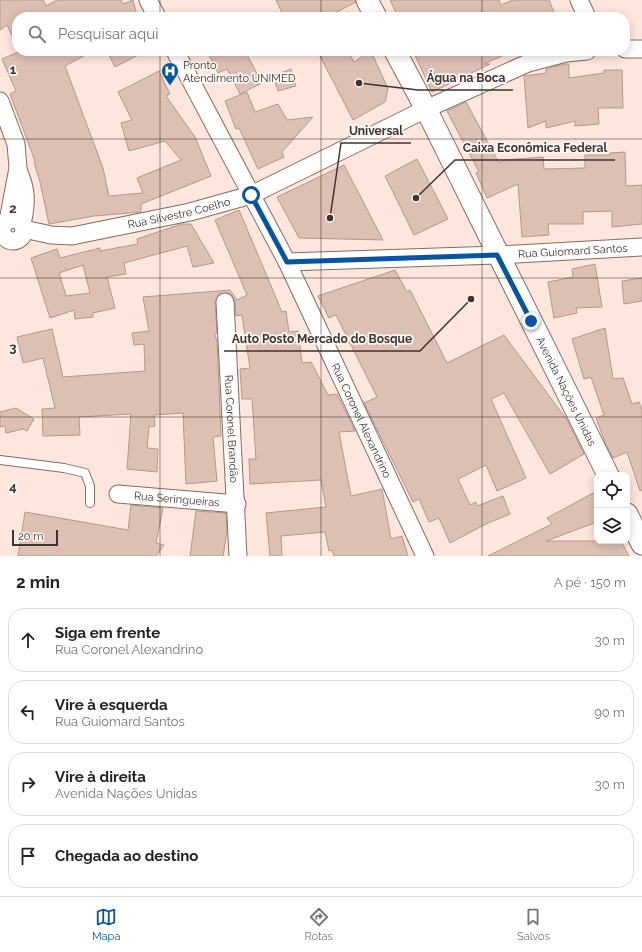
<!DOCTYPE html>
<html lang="pt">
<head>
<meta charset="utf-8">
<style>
	:root { --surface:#fff; --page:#f2f2f2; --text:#222; --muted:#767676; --line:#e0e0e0; --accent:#0754a3 }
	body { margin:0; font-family:Raleway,sans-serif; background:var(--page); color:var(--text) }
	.controls { position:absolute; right:12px; bottom:12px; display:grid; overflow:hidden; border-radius:8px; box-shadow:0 2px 10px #0003 }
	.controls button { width:36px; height:36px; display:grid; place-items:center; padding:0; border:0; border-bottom:1px solid var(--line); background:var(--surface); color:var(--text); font:20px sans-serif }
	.scale { position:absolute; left:12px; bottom:10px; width:46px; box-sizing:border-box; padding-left:4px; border:2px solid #3f332e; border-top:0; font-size:11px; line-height:14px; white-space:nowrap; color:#3f332e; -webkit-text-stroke:3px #fdf7f5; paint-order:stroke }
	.stop { position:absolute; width:12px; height:12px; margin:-9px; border:3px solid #0754a3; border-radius:50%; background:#fff }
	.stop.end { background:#0754a3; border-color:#fff; box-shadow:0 1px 4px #0008 }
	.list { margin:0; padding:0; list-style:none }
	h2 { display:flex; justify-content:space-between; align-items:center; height:52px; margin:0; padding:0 16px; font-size:17px }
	h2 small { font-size:13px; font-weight:400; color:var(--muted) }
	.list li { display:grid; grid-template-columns:26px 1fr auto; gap:12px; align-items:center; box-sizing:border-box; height:64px; margin:0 8px 8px; padding:0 8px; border:1px solid var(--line); border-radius:16px }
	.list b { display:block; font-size:15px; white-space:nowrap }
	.list p { margin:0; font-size:13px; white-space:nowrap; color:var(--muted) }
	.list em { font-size:13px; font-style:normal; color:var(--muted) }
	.icon { flex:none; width:22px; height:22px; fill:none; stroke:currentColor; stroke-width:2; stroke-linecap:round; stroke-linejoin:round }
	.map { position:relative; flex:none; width:642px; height:556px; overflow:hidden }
	.search { position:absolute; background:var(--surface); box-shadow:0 2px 10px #0003; left:12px; right:12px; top:12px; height:44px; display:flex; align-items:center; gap:10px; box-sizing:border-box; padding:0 14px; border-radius:16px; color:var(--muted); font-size:15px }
	.sheet { height:340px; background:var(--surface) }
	nav { display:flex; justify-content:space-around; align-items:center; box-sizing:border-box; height:56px; border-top:1px solid var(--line); background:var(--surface); font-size:11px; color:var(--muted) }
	nav a { display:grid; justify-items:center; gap:2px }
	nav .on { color:var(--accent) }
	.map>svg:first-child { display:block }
	.building { fill:#ddc0b4; stroke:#b3988c; fill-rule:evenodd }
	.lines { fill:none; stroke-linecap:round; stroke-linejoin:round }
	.service-casing { stroke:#856b60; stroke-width:10 }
	.minor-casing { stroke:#856b60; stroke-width:19 }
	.tertiary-casing { stroke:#856b60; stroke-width:23 }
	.service { stroke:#fff; stroke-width:8 }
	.minor { stroke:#fff; stroke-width:17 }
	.tertiary { stroke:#fff; stroke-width:21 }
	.route { stroke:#0754a3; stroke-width:5 }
	.grid { fill:none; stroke:#3f332e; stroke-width:1; stroke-opacity:0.55 }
	.labels { text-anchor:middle; stroke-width:3.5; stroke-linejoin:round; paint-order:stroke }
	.poi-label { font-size:11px; fill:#3f332e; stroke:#fdf7f5; text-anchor:start }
	.street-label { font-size:11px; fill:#3f332e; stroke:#fdf7f5 }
	.grid-label { font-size:13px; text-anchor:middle; font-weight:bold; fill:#3f332e; stroke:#fdf7f5; stroke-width:3.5; stroke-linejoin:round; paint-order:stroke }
	.leader { fill:none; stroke:#3f332e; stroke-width:1.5 }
	.callout-dot { fill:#3f332e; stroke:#fdf7f5; stroke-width:1.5 }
	.callout-label { font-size:12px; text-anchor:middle; font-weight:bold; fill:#3f332e; stroke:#fdf7f5; stroke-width:3.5; stroke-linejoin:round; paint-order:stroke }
</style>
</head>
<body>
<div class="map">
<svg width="642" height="556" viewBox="0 0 642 556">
	<rect width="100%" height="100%" fill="#fee6dc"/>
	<g class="building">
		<path d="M0,0H43L46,6L57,0H121L123,4L133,0L137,17H17V46L7,25L0,30Z"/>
		<path d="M276,0H355L356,2L327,17H284Z"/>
		<path d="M390,0H499L501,5L513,0H549L556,17H398Z"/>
		<path d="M21,51H93L65,66L103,168L109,196L143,193L137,178L181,160L165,141L129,151L121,123L132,120L118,92L159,71L170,94L166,96L195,137L211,176L141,204V212L94,216L49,224L40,182L34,162L35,161L10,94L16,91L2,59Z"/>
		<path d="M107,51H146L115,67Z"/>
		<path d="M207,51H245L262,83L240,94L227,69L218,73Z"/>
		<path d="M329,51H348L354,62L371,51L388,89L385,102L353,120L320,56Z"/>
		<path d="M413,51H513L484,64H490L432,92Z"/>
		<path d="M565,64H569V78L604,73V70H622L623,108H598L599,124L575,126V121L546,128V121L528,128L524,76L546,73V69Z"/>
		<path d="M291,69L296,86L278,91L273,76Z"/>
		<path d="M247,92L255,112L278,104L287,120L313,117L282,152L284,157L258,169L239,128L236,129L225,101Z"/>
		<path d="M466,102L499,163L504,160L543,157L544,169L585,168V155H610V153L625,152L626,186L642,185V224L612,227V211L583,212V224H548L549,235L522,237L518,184L487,198L476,173L479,172L447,111Z"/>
		<path d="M417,159L448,219L414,235L385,176Z"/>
		<path d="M344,165L383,240L299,238L277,197Z"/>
		<path d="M239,210L282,312L286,311L289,332L298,331L302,363L311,362L328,395L337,394L355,431L339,432L351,496L382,489L391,539L402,536L408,556H334L332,550L329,551L325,532L281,536L282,556H270L266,513L326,507L321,480L250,484L249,459H256L252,399H242L240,369L250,368L242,315L236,316L235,301L229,293L219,294L215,303L217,332L215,335L217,341L221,436L213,437L217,481L186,484L183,413L154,415L155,426L149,427L147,448L158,449L157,472L127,469L131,414L79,417L80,435L43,436L42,409L55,408L43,358L23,363L17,337L52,329L63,377L145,371L144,344L134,345L132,333L149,331L143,297L230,290L237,300L247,295L215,220Z"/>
		<path d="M181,224H191L214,263L193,267L187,246L124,263L126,274L107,277L115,308L93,313V317L75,319L74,310L50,318L31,258L57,249L60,258L100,248V251L138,244L137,239ZM83,265L90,293L66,296L59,273Z"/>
		<path d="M595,264L602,307L576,308L577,313L554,318L548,282L573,277L572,269Z"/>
		<path d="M395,270L407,292L410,290L447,363L504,335L567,420L584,454L550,474L504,393L491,399L526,478L497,491L486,465L458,479L470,505L476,502L477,506L503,496L510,514L486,524L450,543L439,518L429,522L419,499L413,502L364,403L377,397L336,315L329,318L318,296Z"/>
		<path d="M642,278V301L624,304L622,281Z"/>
		<path d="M605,328L613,379L623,378L632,404L639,402L642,410V490L640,491L627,452L613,458L606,445L596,418L604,415L591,377L584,379L572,339Z"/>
		<path d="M16,408L34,419L27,431L23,429L6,433L5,426L0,427V412Z"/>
		<path d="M597,491V522L546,541H621L629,556H488L552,524L547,518Z"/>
		<path d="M131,505L163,508L156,543L164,545L156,556H18L25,512L128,530Z"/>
		<path d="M196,511L226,513L227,531L223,556H190Z"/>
	</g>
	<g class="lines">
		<defs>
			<path id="service" d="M0,460L64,468L85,473L90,486V503"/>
			<g id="minor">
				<path d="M148,0L157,17"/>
				<path d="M579,0L587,17"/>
				<path d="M625,49H642"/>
				<path id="s1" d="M175,51L287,262L425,556"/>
				<path d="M0,101L16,144L18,168L8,221"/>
				<path d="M18,170C27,190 27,203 22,224"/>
				<circle cx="13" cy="230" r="11"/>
				<path id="s2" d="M24,229L51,235L72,236L190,212L251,195L426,109L528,63L566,53L587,51"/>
				<path id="s3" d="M287,262L497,255L642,247"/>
				<path id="s4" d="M225,302L238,556"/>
				<path id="s5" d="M118,494L237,504"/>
			</g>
			<g id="tertiary">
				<path d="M367,0L376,17"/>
				<path id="s6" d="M395,51L426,109L608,475"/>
				<path d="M627,514L642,544"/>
			</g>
		</defs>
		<use href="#service" class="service-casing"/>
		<use href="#minor" class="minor-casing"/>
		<use href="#tertiary" class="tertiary-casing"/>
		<use href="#service" class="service"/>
		<use href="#minor" class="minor"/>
		<use href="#tertiary" class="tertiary"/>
	</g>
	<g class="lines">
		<path class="route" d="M251,195L287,262L497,255L531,321"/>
	</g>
	<path class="grid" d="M160,0V17M321,0V17M482,0V17M160,51V556M321,51V556M482,51V556M0,139H642M0,278H642M0,417H642"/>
	<defs>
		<symbol id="hospital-pin" viewBox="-11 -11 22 30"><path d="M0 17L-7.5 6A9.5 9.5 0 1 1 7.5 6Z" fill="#0754a3" stroke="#fdf7f5"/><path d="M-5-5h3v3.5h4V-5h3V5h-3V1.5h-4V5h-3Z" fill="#fff"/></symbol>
	</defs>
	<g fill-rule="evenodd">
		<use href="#hospital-pin" x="160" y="61" width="20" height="27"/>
	</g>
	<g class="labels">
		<g class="poi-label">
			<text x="183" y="69">Pronto<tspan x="183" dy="13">Atendimento UNIMED</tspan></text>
		</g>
		<g class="street-label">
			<text dy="4" stroke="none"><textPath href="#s2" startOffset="158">Rua Silvestre Coelho</textPath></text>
			<text dy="4" stroke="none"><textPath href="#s3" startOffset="286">Rua Guiomard Santos</textPath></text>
			<text dy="4" stroke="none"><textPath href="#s6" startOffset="381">Avenida Nações Unidas</textPath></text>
			<text dy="4" stroke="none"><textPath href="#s1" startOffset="414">Rua Coronel Alexandrino</textPath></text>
			<text dy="4" stroke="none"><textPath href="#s4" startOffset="127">Rua Coronel Brandão</textPath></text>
			<text dy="4" stroke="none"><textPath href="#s5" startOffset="59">Rua Seringueiras</textPath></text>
		</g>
	</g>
	<g class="grid-label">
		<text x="13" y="74">1</text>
		<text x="13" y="213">2</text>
		<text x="13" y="352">3</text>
		<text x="13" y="491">4</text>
	</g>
	<path class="leader" d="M359 83L418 90H513M330 218L341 143H411M416 198L455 160H615M471 299L420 351H224"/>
	<g class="callout-dot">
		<circle cx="359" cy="83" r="4"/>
		<circle cx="330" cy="218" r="4"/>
		<circle cx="416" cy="198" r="4"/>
		<circle cx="471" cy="299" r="4"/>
	</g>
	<g class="callout-label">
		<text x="466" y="82">Água na Boca</text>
		<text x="376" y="135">Universal</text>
		<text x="535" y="152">Caixa Econômica Federal</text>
		<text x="322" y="343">Auto Posto Mercado do Bosque</text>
	</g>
</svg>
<div class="controls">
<button><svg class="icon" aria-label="locate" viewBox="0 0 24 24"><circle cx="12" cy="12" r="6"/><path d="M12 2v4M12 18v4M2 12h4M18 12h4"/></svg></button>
<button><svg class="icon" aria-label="layers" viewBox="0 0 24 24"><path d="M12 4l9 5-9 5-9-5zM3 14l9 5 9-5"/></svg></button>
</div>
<div class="scale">20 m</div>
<div class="stop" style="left:251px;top:195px"></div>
<div class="stop end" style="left:531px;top:321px"></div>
<div class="search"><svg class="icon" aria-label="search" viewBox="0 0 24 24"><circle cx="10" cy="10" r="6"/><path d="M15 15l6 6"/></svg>Pesquisar aqui</div>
</div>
<section class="sheet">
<h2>2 min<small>A pé · 150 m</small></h2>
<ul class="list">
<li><svg class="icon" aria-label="ahead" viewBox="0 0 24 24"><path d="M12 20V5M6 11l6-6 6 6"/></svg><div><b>Siga em frente</b><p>Rua Coronel Alexandrino</p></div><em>30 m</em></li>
<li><svg class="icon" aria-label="left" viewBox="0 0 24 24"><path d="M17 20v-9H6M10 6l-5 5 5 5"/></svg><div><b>Vire à esquerda</b><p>Rua Guiomard Santos</p></div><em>90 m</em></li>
<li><svg class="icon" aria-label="right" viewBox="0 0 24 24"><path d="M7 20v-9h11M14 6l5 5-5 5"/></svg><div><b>Vire à direita</b><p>Avenida Nações Unidas</p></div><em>30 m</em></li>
<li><svg class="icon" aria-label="arrive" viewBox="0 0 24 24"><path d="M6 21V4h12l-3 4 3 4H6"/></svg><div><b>Chegada ao destino</b></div></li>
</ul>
</section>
<nav>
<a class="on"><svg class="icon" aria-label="map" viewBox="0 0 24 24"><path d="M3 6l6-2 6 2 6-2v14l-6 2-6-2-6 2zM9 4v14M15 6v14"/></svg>Mapa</a>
<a><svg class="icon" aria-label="directions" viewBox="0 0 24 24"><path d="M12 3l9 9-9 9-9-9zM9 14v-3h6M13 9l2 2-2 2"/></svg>Rotas</a>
<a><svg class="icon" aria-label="saved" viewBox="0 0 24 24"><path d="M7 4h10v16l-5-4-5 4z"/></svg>Salvos</a>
</nav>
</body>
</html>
